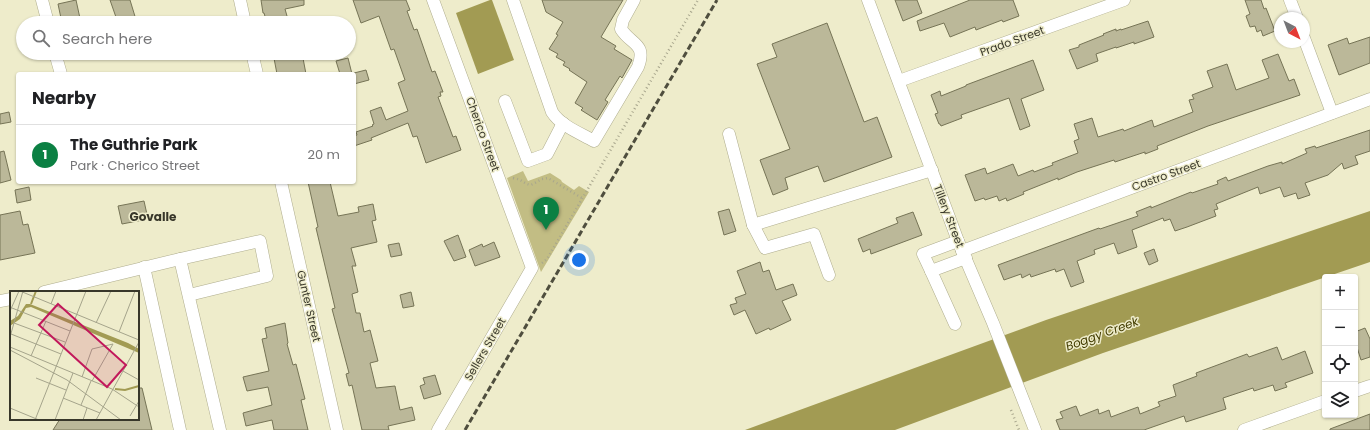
<!DOCTYPE html>
<html lang="en">
<head>
<meta charset="utf-8">
<style>
	:root { --surface:#fff; --page:#f6f6f6; --text:#202124; --muted:#757577; --line:#e0e0e0; --accent:#0b8043 }
	body { margin:0; font-family:Poppins,sans-serif; background:var(--page); color:var(--text) }
	.controls { position:absolute; right:12px; bottom:12px; display:grid; overflow:hidden; border-radius:4px; box-shadow:0 1px 3px #0004 }
	.controls button { width:36px; height:36px; display:grid; place-items:center; padding:0; border:0; border-bottom:1px solid var(--line); background:var(--surface); color:var(--text); font:20px sans-serif }
	.compass { position:absolute; left:1274px; top:12px; width:36px; height:36px; border-radius:50%; background:var(--surface); box-shadow:0 1px 3px #0004; rotate:138deg }
	.you { position:absolute; left:579px; top:260px; width:14px; height:14px; margin:-10px; border:3px solid #fff; border-radius:50%; background:#1a73e8; box-shadow:0 0 0 6px #1a73e833 }
	.badge { display:grid; place-items:center; width:26px; height:26px; border-radius:50%; background:var(--accent); color:#fff; font-size:13px; font-weight:700 }
	.pin { position:absolute; translate:-50% -33px; filter:drop-shadow(0 1px 2px #0008) }
	.pin::after { content:''; position:absolute; top:21px; width:14px; height:12px; background:inherit; clip-path:polygon(0 0,100% 0,50% 100%) }
	.list { margin:0; padding:0; list-style:none }
	h2 { display:flex; justify-content:space-between; align-items:center; height:52px; margin:0; padding:0 16px; font-size:17px }
	h2 small { font-size:13px; font-weight:400; color:var(--muted) }
	.list li { display:grid; grid-template-columns:26px 1fr auto; gap:12px; align-items:center; box-sizing:border-box; height:60px; padding:0 16px; border-top:1px solid var(--line) }
	.list b { display:block; font-size:15px; white-space:nowrap }
	.list p { margin:0; font-size:13px; white-space:nowrap; color:var(--muted) }
	.list em { font-size:13px; font-style:normal; color:var(--muted) }
	.icon { flex:none; width:22px; height:22px; fill:none; stroke:currentColor; stroke-width:2; stroke-linecap:round; stroke-linejoin:round }
	.map { position:relative; flex:none; width:1370px; height:430px; overflow:hidden }
	.search { position:absolute; background:var(--surface); box-shadow:0 1px 3px #0004; left:16px; top:16px; width:340px; height:44px; display:flex; align-items:center; gap:10px; box-sizing:border-box; padding:0 14px; border-radius:22px; color:var(--muted); font-size:15px }
	.panel { position:absolute; background:var(--surface); box-shadow:0 1px 3px #0004; left:16px; top:72px; width:340px; height:112px; border-radius:4px }
	.map>svg:first-child { display:block }
	.green { fill:#c2bd84 }
	.water { fill:#a29b53 }
	.building { fill:#bbb899; stroke:#767456 }
	.lines { fill:none; stroke-linecap:round; stroke-linejoin:round }
	.minor-casing { stroke:#afad8e; stroke-width:13 }
	.path { stroke:#a8a68d; stroke-width:2.5; stroke-dasharray:1 3; stroke-linecap:butt }
	.minor { stroke:#fff; stroke-width:12 }
	.rail { stroke:#4f4e3e; stroke-width:3; stroke-dasharray:6 3; stroke-linecap:butt }
	.labels { text-anchor:middle; stroke-width:3; stroke-linejoin:round; paint-order:stroke }
	.street-label { font-size:11px; fill:#38372a; stroke:#eeeccb }
	.neighbourhood-label { font-size:12px; font-weight:bold; fill:#38372a; stroke:#eeeccb }
	.water-label { font-size:12px; font-style:italic; fill:#423c00; stroke:#eeeccb }
	.inset-river { fill:none; stroke:#a29b53; stroke-width:2 }
	.inset-road { fill:none; stroke:#a5a48b; stroke-width:1 }
	.view { fill:#c2185b; fill-opacity:0.15; stroke:#c2185b; stroke-width:2 }
	.inset-edge { fill:none; stroke:#38372a; stroke-width:2 }
</style>
</head>
<body>
<div class="map">
<svg width="1370" height="430" viewBox="0 0 1370 430">
	<rect width="100%" height="100%" fill="#eeeccb"/>
	<path class="green" d="M523,171L528,181L550,173L561,180L562,182L574,190L579,186L589,192L541,272L507,178Z"/>
	<g class="water">
		<path d="M490,0H492L514,60L478,74L456,13Z"/>
		<path d="M1370,211V262L1103,353L895,430H745L1046,320Z"/>
	</g>
	<g class="building">
		<path d="M76,0L81,23H62L58,4Z"/>
		<path d="M110,0H130L137,23H118Z"/>
		<path d="M261,0H304V5L285,9L289,23H267L264,13H263Z"/>
		<path d="M353,0H406L410,10L407,11L414,30L417,29L432,72L435,71L443,92H440L441,96L438,97L453,137L456,136L461,150L426,163L417,136L413,137L408,123L371,138L372,140L354,146V136L357,135L356,132L373,126L372,125L374,124L370,111L381,107L386,120L408,111L398,83L405,80L394,49L391,50L379,16L361,23Z"/>
		<path d="M542,0H623L601,37L616,46L614,49L632,60L622,78L620,76L605,100L608,102L597,120L581,110L583,108L575,103L587,82L569,70L570,69L563,65L565,62L556,57L558,54L549,49L558,35L556,34L563,22L546,12Z"/>
		<path d="M895,0H917L922,13L903,21Z"/>
		<path d="M970,0H1013L1019,16L1003,22L1002,20L976,30L975,27L950,37L944,23L920,31L917,21Z"/>
		<path d="M1245,0H1261L1264,9L1266,8L1275,31L1263,36L1261,30L1257,32L1255,26L1250,27L1246,16L1250,14Z"/>
		<path d="M1148,21L1154,37L1134,44V42L1116,48V47L1096,54L1098,61L1077,69L1069,50L1079,47V45L1104,35L1103,34L1116,29V31L1121,29V30Z"/>
		<path d="M827,23L864,122L877,117L892,157L824,182L818,166L785,178L788,189L773,195L760,160L790,149L757,64L777,57L772,44Z"/>
		<path d="M1370,37V63L1339,75L1328,45L1347,38L1349,44Z"/>
		<path d="M273,53H302L306,74H277Z"/>
		<path d="M1278,54L1289,81L1294,79L1300,95L1208,126L1157,146L1158,149L1145,154V152L1115,162L1114,160L1077,172L1058,180V178L1023,192L1024,194L1007,201L1006,198L999,201L997,196L985,200L984,198L975,201L965,175L985,168L987,174L1013,164L1018,176L1033,170L1034,172L1053,165L1052,163L1078,153L1074,141L1079,139L1074,124L1092,118L1098,137L1123,129L1124,131L1152,120L1154,127L1193,112L1189,100L1194,99L1192,95L1213,87L1207,71L1227,64L1236,90L1269,78L1262,60Z"/>
		<path d="M348,58L352,74H340L336,61Z"/>
		<path d="M1033,60L1044,90L1021,99L1030,126L1020,130L1009,98L961,115L962,118L941,126L940,124H939L935,114L938,113L931,95L940,91L941,96L966,86V85Z"/>
		<path d="M366,70L369,80L354,84V73Z"/>
		<path d="M9,112L11,122L0,124V114Z"/>
		<path d="M1370,130V151L1355,156L1358,164L1344,169L1342,163L1328,175L1305,183L1310,195L1298,199L1296,193L1284,197L1280,187L1260,194L1258,187L1216,204L1218,209L1214,210L1216,216L1187,227L1175,231L1170,219L1164,221L1163,218L1132,230L1137,247L1118,254L1114,243L1094,250L1095,254L1077,261L1084,282L1071,287L1064,269L1056,272L1055,269L1031,277L1030,274L1022,278L1021,274L1004,280L998,265L1099,228L1100,229L1138,216L1136,212L1151,206V208L1191,192L1192,193L1218,184L1217,181L1226,177L1228,181L1268,166L1282,162V164L1307,153L1305,149L1315,146L1316,148Z"/>
		<path d="M4,151L11,180L0,183V152Z"/>
		<path d="M308,182H330L338,216L359,212L358,207L373,204L376,220L372,221L377,242L351,248L356,266H352L358,292L352,294L356,313H360L364,332L370,330L378,361L370,363L376,388L395,386L400,410L412,407L415,420L388,426L389,430H362L352,385L349,386L346,374L349,373L332,309L335,308L316,228L318,227Z"/>
		<path d="M29,187L31,200L17,203L15,190Z"/>
		<path d="M144,201L148,219L122,224L118,206Z"/>
		<path d="M729,209L736,231L724,235L718,212Z"/>
		<path d="M20,211L23,225L28,224L35,253L0,260V215Z"/>
		<path d="M913,212L922,235L871,254L870,249L863,252L858,239L898,223L896,218Z"/>
		<path d="M458,235L466,257L454,261L444,241Z"/>
		<path d="M494,242L500,257L475,266L469,250L482,244L483,247Z"/>
		<path d="M399,243L402,255L391,257L388,245Z"/>
		<path d="M1154,249L1158,261L1149,265L1144,253Z"/>
		<path d="M760,262L763,272L769,270L776,290L793,284L797,295L782,301L791,320L770,330L769,328L756,334L745,310L734,315L730,305L737,303L735,298L746,294L737,271Z"/>
		<path d="M411,292L414,306L403,308L400,295Z"/>
		<path d="M285,323L288,343L287,344L293,365L296,364L305,399L301,400L308,430H274L272,420L246,426L243,413L272,405L268,387L247,391L243,377L269,371L262,339L267,338L265,328Z"/>
		<path d="M1365,328L1370,339V357L1361,360L1355,341V332Z"/>
		<path d="M1277,347L1282,360L1305,351L1313,373L1285,383L1287,387L1275,391L1273,385L1254,391L1253,388L1223,398L1226,409L1186,422L1184,416L1144,430H1060L1056,420L1063,418L1060,412L1076,406L1080,416L1098,409L1099,414L1109,410L1111,417L1138,407L1140,414L1160,406L1158,402L1176,396L1173,385L1197,376L1196,373L1247,354L1249,357Z"/>
		<path d="M435,375L441,394L424,399L420,386L425,384L423,378Z"/>
		<path d="M138,388H142L152,430H53L60,419H138Z"/>
		<path d="M1370,414V430H1330V429Z"/>
	</g>
	<g class="lines">
		<defs>
			<g id="minor">
				<path d="M42,0L48,23"/>
				<path d="M240,0L245,23"/>
				<path d="M433,0L532,268L438,430"/>
				<path d="M513,0L552,112C561,126 580,133 594,141L638,67C647,43 631,45 621,29L623,20L634,0"/>
				<path d="M868,0L958,241L993,323L1035,430"/>
				<path d="M1290,0L1297,18"/>
				<path d="M1304,38L1332,113"/>
				<path d="M55,53L61,74"/>
				<path d="M252,53L257,74"/>
				<path d="M899,81L1124,0"/>
				<path d="M505,101L528,161L547,154L563,123"/>
				<path d="M729,134L753,225L932,170"/>
				<path d="M281,182L337,430"/>
				<path d="M753,225L765,248L814,234L829,275"/>
				<path d="M962,251L1370,99"/>
				<path d="M180,259L260,241L267,276L189,295"/>
				<path d="M144,267L180,430"/>
				<path d="M931,271L923,254L958,241"/>
				<path d="M44,292L180,259L220,430"/>
				<path d="M0,301L11,299"/>
				<path d="M955,324L931,271L966,258"/>
				<path d="M1355,391L1370,386"/>
				<path d="M1244,430L1325,401"/>
			</g>
		</defs>
		<use href="#minor" class="minor-casing"/>
		<g class="path">
			<path d="M513,178C522,179 524,184 531,185L542,179L548,178L582,198"/>
			<path d="M542,263L547,259L698,0"/>
			<path d="M1011,410L1019,430"/>
		</g>
		<use href="#minor" class="minor"/>
		<path class="rail" d="M465,430L717,0"/>
	</g>
	<g class="labels">
		<g class="street-label">
			<text transform="translate(1012 41) rotate(-20)" y="4">Prado Street</text>
			<text transform="translate(483 134) rotate(70)" y="4">Cherico Street</text>
			<text transform="translate(1166 175) rotate(-20)" y="4">Castro Street</text>
			<text transform="translate(949 216) rotate(69)" y="4">Tillery Street</text>
			<text transform="translate(309 306) rotate(77)" y="4">Gunter Street</text>
			<text transform="translate(485 349) rotate(-60)" y="4">Sellers Street</text>
		</g>
		<g class="neighbourhood-label">
			<text x="153" y="221">Govalle</text>
		</g>
		<g class="water-label">
			<text transform="translate(1102 334) rotate(-20)" y="4">Boggy Creek</text>
		</g>
	</g>
	<g transform="translate(10 291)">
		<rect width="129" height="129" fill="#eeeccb"/>
		<path d="M16,13H20L118,52L129,58V62L21,16L16,17L10,28L0,35V30L8,25Z" fill="#a29b53"/>
		<path class="inset-river" d="M21,13L26,0M105,98L115,99L129,95"/>
		<path class="inset-road" d="M10,0L129,49M41,13L46,0M2,17L60,40M0,20L9,0M4,32L55,51M86,32L101,0M109,41L125,0M1,43L51,63M0,46L13,0M0,56L102,98L129,116M0,59L57,89L111,129M21,65L36,30M113,80L129,89M72,86L82,58L103,53M26,87L56,99M82,90L103,53M53,107L90,122M71,114L81,90M0,117L29,129M120,125L129,110M25,129L76,0M45,129L63,82M73,129L77,117M86,129L129,51"/>
		<path class="view" d="M48,13L116,74L97,96L29,34Z"/>
		<rect width="129" height="129" class="inset-edge"/>
	</g>
</svg>
<div class="controls">
<button>+</button>
<button>−</button>
<button><svg class="icon" aria-label="locate" viewBox="0 0 24 24"><circle cx="12" cy="12" r="6"/><path d="M12 2v4M12 18v4M2 12h4M18 12h4"/></svg></button>
<button><svg class="icon" aria-label="layers" viewBox="0 0 24 24"><path d="M12 4l9 5-9 5-9-5zM3 14l9 5 9-5"/></svg></button>
</div>
<svg class="compass" viewBox="-18 -18 36 36"><path d="M0-13l5 13h-10z" fill="#e53935"/><path d="M0 13l5-13h-10z" fill="#757577"/></svg>
<div class="you"></div>
<div class="pin badge" style="left:546px;top:230px">1</div>
<div class="search"><svg class="icon" aria-label="search" viewBox="0 0 24 24"><circle cx="10" cy="10" r="6"/><path d="M15 15l6 6"/></svg>Search here</div>
<section class="panel">
<h2>Nearby<small></small></h2>
<ul class="list">
<li><span class="badge">1</span><div><b>The Guthrie Park</b><p>Park · Cherico Street</p></div><em>20 m</em></li>
</ul>
</section>
</div>
</body>
</html>
